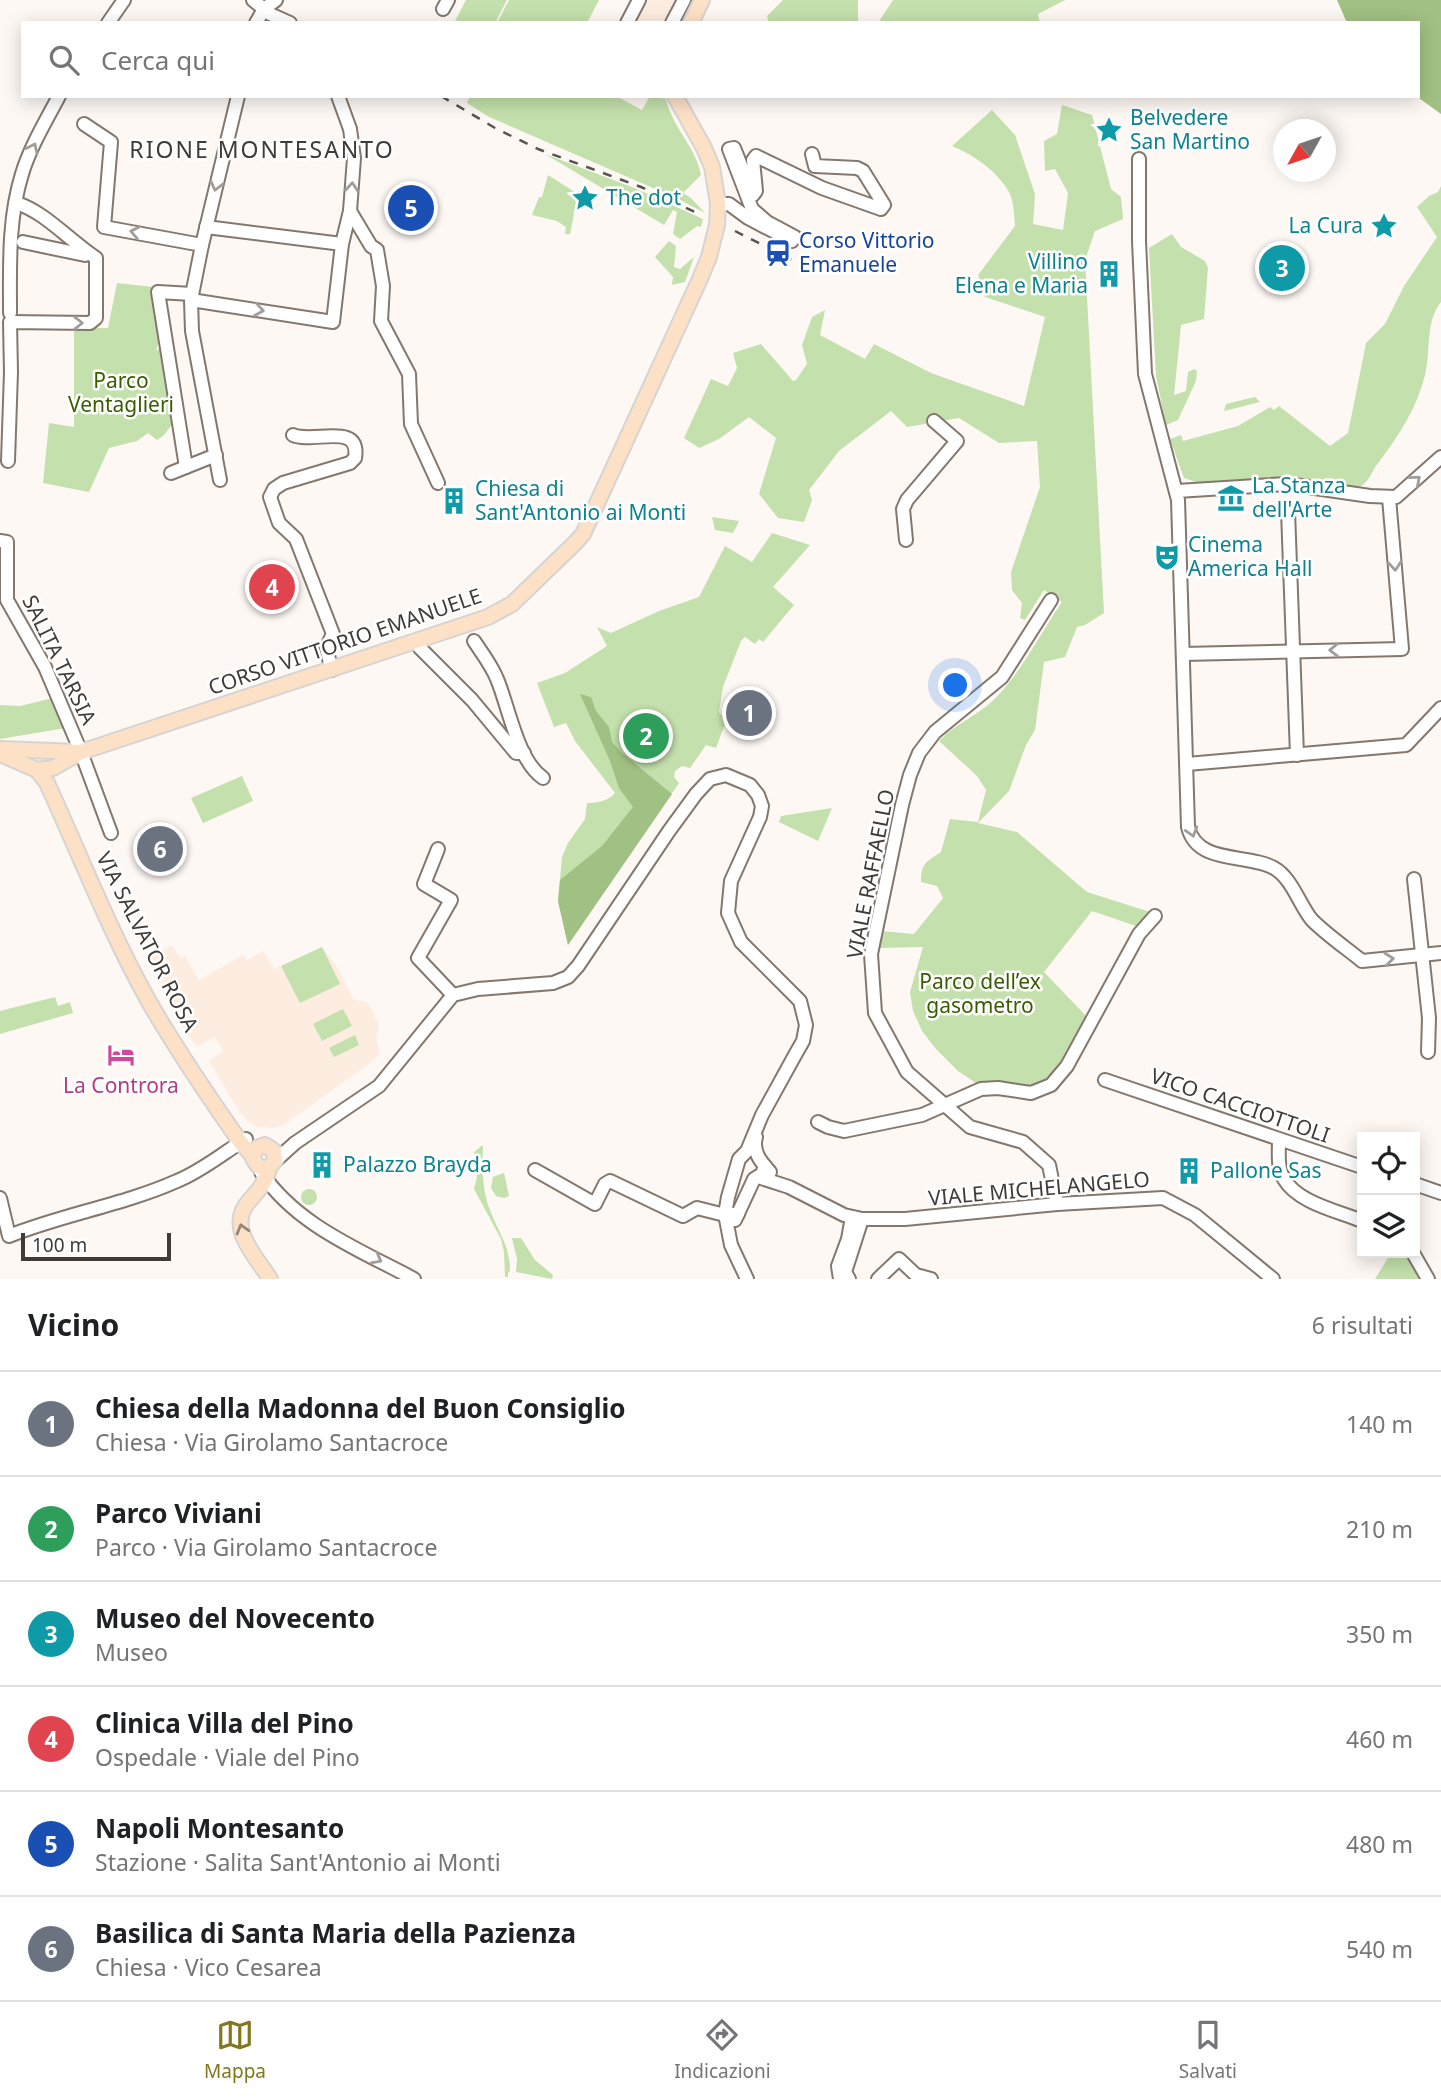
<!DOCTYPE html>
<html lang="it">
<head>
<meta charset="utf-8">
<style>
	:root { --surface:#fff; --page:#f2f2f2; --text:#202124; --muted:#757577; --line:#e0e0e0; --accent:#81771c }
	body { margin:0; font-family:"Noto Sans",sans-serif; background:var(--page); color:var(--text) }
	.controls { position:absolute; right:21px; bottom:21px; display:grid; overflow:hidden; border-radius:0px; box-shadow:0 4px 18px #0003 }
	.controls button { width:63px; height:63px; display:grid; place-items:center; padding:0; border:0; border-bottom:2px solid var(--line); background:var(--surface); color:var(--text); font:35px sans-serif }
	.compass { position:absolute; left:1273px; top:119px; width:63px; height:63px; border-radius:50%; background:var(--surface); box-shadow:0 4px 18px #0003; rotate:230deg }
	.scale { position:absolute; left:21px; bottom:18px; width:150px; box-sizing:border-box; padding-left:7px; border:4px solid #403b37; border-top:0; font-size:19px; line-height:24px; white-space:nowrap; color:#403b37; -webkit-text-stroke:5px #fff; paint-order:stroke }
	.you { position:absolute; left:956px; top:686px; width:24px; height:24px; margin:-18px; border:5px solid #fff; border-radius:50%; background:#1a73e8; box-shadow:0 0 0 10px #1a73e833 }
	.badge { display:grid; place-items:center; width:46px; height:46px; border-radius:50%; background:var(--accent); color:#fff; font-size:23px; font-weight:700 }
	.pin { position:absolute; translate:-50% -50%; border:4px solid #fff; box-shadow:0 2px 7px #0006 }
	.list { margin:0; padding:0; list-style:none }
	h2 { display:flex; justify-content:space-between; align-items:center; height:91px; margin:0; padding:0 28px; font-size:30px }
	h2 small { font-size:23px; font-weight:400; color:var(--muted) }
	.list li { display:grid; grid-template-columns:46px 1fr auto; gap:21px; align-items:center; box-sizing:border-box; height:105px; padding:0 28px; border-top:2px solid var(--line) }
	.list b { display:block; font-size:26px; white-space:nowrap }
	.list p { margin:0; font-size:23px; white-space:nowrap; color:var(--muted) }
	.list em { font-size:23px; font-style:normal; color:var(--muted) }
	.icon { flex:none; width:38px; height:38px; fill:none; stroke:currentColor; stroke-width:2; stroke-linecap:round; stroke-linejoin:round }
	.map { position:relative; flex:none; width:1441px; height:1279px; overflow:hidden }
	.search { position:absolute; background:var(--surface); box-shadow:0 4px 18px #0003; left:21px; right:21px; top:21px; height:77px; display:flex; align-items:center; gap:18px; box-sizing:border-box; padding:0 24px; border-radius:0px; color:var(--muted); font-size:26px }
	.sheet { height:721px; background:var(--surface) }
	nav { display:flex; justify-content:space-around; align-items:center; box-sizing:border-box; height:98px; border-top:2px solid var(--line); background:var(--surface); font-size:19px; color:var(--muted) }
	nav a { display:grid; justify-items:center; gap:4px }
	nav .on { color:var(--accent) }
	.map>svg:first-child { display:block }
	.built { fill:#fdece0 }
	.green { fill:#c4e0ac }
	.forest { fill:#a1c084 }
	.lines { fill:none; stroke-linecap:round; stroke-linejoin:round }
	.minor-casing { stroke:#84786e; stroke-width:16 }
	.major-casing { stroke:#d5d4d3; stroke-width:18 }
	.minor { stroke:#fff; stroke-width:12 }
	.major { stroke:#fde1c7; stroke-width:14 }
	.rail { stroke:#58534f; stroke-width:2.5; stroke-dasharray:9 9; stroke-linecap:butt }
	.oneway { stroke:#a09d9b }
	.oneway2 { stroke:#958678 }
	.labels { text-anchor:middle; stroke-width:5; stroke-linejoin:round; paint-order:stroke }
	.culture-label { font-size:21px; fill:#0d838f; stroke:#fff; text-anchor:start }
	.transit-label { font-size:21px; fill:#164399; stroke:#fff; text-anchor:start }
	.park-label { font-size:21px; fill:#395c00; stroke:#fff }
	.street-label { font-size:21px; fill:#403b37; stroke:#fff }
	.hotel-label { font-size:21px; fill:#b23c85; stroke:#fff }
	.neighbourhood-label { font-size:23px; letter-spacing:2px; fill:#403b37; stroke:#fff }
</style>
</head>
<body>
<div class="map">
<svg width="1441" height="1279" viewBox="0 0 1441 1279">
	<rect width="100%" height="100%" fill="#fef8f4"/>
	<g class="built">
		<path d="M645,0H676L664,23H633Z"/>
		<path d="M172,945L180,958L185,956L199,980L243,955L247,960L263,951L274,969L322,947L338,968L353,999L368,1003L379,1024L376,1037L380,1054L365,1067L283,1125L272,1128L257,1127L248,1121L239,1111L209,1061L223,1051L215,1037L200,1045H196L192,1041L181,1024L148,957Z"/>
	</g>
	<g class="green">
		<path d="M466,0H507L495,23H454Z"/>
		<path d="M509,0H599L587,23H497Z"/>
		<path d="M783,0H858V23H769L767,16Z"/>
		<path d="M893,0H1065L1038,14L1040,23H878Z"/>
		<path d="M470,96H616L642,110L650,96L666,99C672,127 696,147 701,175L683,193L691,198L705,213L676,198L489,117L467,103Z"/>
		<path d="M1062,105L1092,115L1111,189L1121,197L1123,219L1095,231L1085,260L1104,613L1085,625L1077,627L1065,657L1044,662L1035,730L1026,745L1009,791L978,823L1017,832L1087,892L1150,912L1139,927L1092,911L1044,972L1087,1017L1062,1063L1046,1084L1030,1090L979,1085L958,1071L936,1049L922,1031L913,1011L910,992L923,947L880,948L881,931L914,934L943,898L937,886L921,882C921,863 926,862 941,852L950,819L978,822L986,790L977,776L939,741C954,725 972,718 988,705C1019,678 1039,635 1062,602L1044,590L1025,620L1020,618L1022,603L1012,590L1011,572L1040,487L1037,441L999,443L959,418L907,427L891,411L839,451L809,490L812,500L804,522L778,518L759,494L776,438L749,417L719,439L699,448L684,438L711,379L728,386L737,368L733,353L761,344L793,381L796,380L807,364L802,345L812,317L825,310L820,335L865,359L874,344L931,373L1024,406L1045,317L985,297L978,275L1015,226C1014,216 1014,201 1009,192C997,171 974,155 952,146L992,110L1015,135L1035,194L1033,224L1063,230L1068,193L1055,169L1045,171L1044,141L1057,134Z"/>
		<path d="M545,154L637,189L703,219L701,227L697,226L680,239L673,234L677,212L673,210L664,225Z"/>
		<path d="M548,175L578,194L570,234H565L566,227L557,221L532,215L539,197H542Z"/>
		<path d="M1441,186V302C1425,322 1431,351 1425,375C1417,408 1399,435 1379,462C1370,473 1373,477 1360,487L1297,480L1205,485L1184,478L1170,439L1181,435L1183,441L1238,426L1270,407L1274,410L1279,406L1330,446L1348,433L1366,343L1385,324L1404,286L1437,237L1417,207L1429,196L1438,192Z"/>
		<path d="M1172,234L1181,247L1205,261L1208,268L1204,319L1181,325L1174,395L1186,391L1188,372L1194,369L1197,371L1196,381L1178,420L1166,425L1156,376L1149,248Z"/>
		<path d="M669,241L676,246L674,267L680,269L694,257L685,282L672,285L673,277L655,257Z"/>
		<path d="M117,283L154,287L160,340L156,350L162,349L174,422L164,435L157,440L148,433L137,441L109,448L89,492L43,483L49,423L74,427V328H108Z"/>
		<path d="M1255,397L1260,402L1224,411L1226,404Z"/>
		<path d="M712,517L739,521L733,533L715,530Z"/>
		<path d="M772,533L810,545L773,587L794,605L763,642L759,639L755,644L745,637L741,641L723,687L719,712L726,721L716,748L706,745L690,768L682,766L675,771L674,777L679,783L568,945L558,901L562,857L568,843L585,819L587,803C597,803 608,801 615,793L575,741L566,723L554,727L537,683L565,673L607,646L597,627L611,633L659,611L699,597L725,546L752,562Z"/>
		<path d="M53,698L66,728L0,739V705L20,706Z"/>
		<path d="M242,776L253,801L203,823L191,798Z"/>
		<path d="M832,808L818,841L779,822L781,816Z"/>
		<path d="M322,947L340,984L300,1003L281,966Z"/>
		<path d="M55,997L58,1006L70,1002L73,1013L0,1034V1011Z"/>
		<path d="M343,1009L352,1026L322,1041L313,1024Z"/>
		<path d="M355,1035L359,1045L334,1057L329,1048Z"/>
		<path d="M483,1145C482,1166 482,1190 490,1210C498,1232 510,1245 510,1271L508,1273V1277H505L504,1252L501,1239L474,1189L477,1177L474,1152Z"/>
		<path d="M504,1173L509,1196L504,1198L496,1196L491,1188L493,1177Z"/>
		<circle cx="309" cy="1197" r="8"/>
		<path d="M512,1238H521L535,1260L553,1275L552,1279L516,1272L517,1259Z"/>
		<path d="M1391,1253H1404L1414,1262L1424,1279H1375Z"/>
	</g>
	<g class="forest">
		<path d="M1337,0H1441V114L1416,96H1418V23H1347Z"/>
		<path d="M580,694L591,697L596,711L609,727L612,742L622,753L672,794L568,945L558,901L560,880L602,846L633,807L619,788L610,761Z"/>
	</g>
	<g class="lines">
		<defs>
			<g id="minor">
				<path d="M253,0L270,14L290,23"/>
				<path d="M443,9L448,0"/>
				<path d="M108,23L124,0"/>
				<path d="M256,23L264,9L276,0"/>
				<path d="M627,23L639,0"/>
				<path d="M672,23L684,0"/>
				<path d="M84,124L111,142L104,227L202,245"/>
				<path d="M1139,159V241L1145,374L1178,500L1188,827C1197,865 1247,853 1274,868C1292,878 1300,906 1312,920C1327,935 1346,948 1362,961L1441,953"/>
				<path d="M718,204H729L748,218L792,241L795,237L767,222L752,209L729,149L734,148L753,195L756,191L753,160L756,156L822,188L881,209L884,205L863,171L857,168L815,166L812,154"/>
				<path d="M350,211L371,246L377,250L383,286L381,321L409,374L411,424L438,483"/>
				<path d="M206,227L342,244"/>
				<path d="M23,242L85,255"/>
				<path d="M191,300L333,322L342,244L350,211L354,158L350,129L338,96"/>
				<path d="M10,313C10,266 8,219 22,174C30,147 46,121 59,96"/>
				<path d="M293,435C313,444 361,421 355,458L350,463L283,483L274,489L270,497L279,523L296,539L333,634L326,648L332,670"/>
				<path d="M8,461L11,372L10,322L90,323L96,318V258C71,242 44,211 16,203"/>
				<path d="M186,467L158,292L192,294"/>
				<path d="M171,473L216,455"/>
				<path d="M220,480L192,331L191,300L202,245L238,96"/>
				<path d="M1177,491L1287,484L1370,496L1396,497L1441,457"/>
				<path d="M1288,511L1297,755"/>
				<path d="M906,540L903,509L907,500L957,441L934,421"/>
				<path d="M0,541L7,542V600L45,667L81,752L111,833"/>
				<path d="M1051,600L1002,677L935,732L919,753L910,775L902,805L871,954L875,1013L907,1072L970,1127L1023,1142L1049,1165L1057,1204"/>
				<path d="M416,641L420,648L472,700L516,753H524"/>
				<path d="M474,641C482,653 492,666 497,679C509,707 517,760 543,778"/>
				<path d="M1183,654L1402,649L1389,498"/>
				<path d="M1187,764L1406,745L1441,708"/>
				<path d="M438,849L424,884L451,900L418,958L453,995"/>
				<path d="M1414,879L1429,1018L1428,1052"/>
				<path d="M1105,1080L1362,1167"/>
				<path d="M818,1122L828,1127L844,1131L922,1115L981,1089L998,1088L1031,1093L1051,1085L1067,1066L1139,934L1155,916"/>
				<path d="M756,1137C752,1151 760,1161 770,1172"/>
				<path d="M1279,1140C1279,1152 1277,1167 1284,1179C1298,1203 1338,1211 1362,1221"/>
				<path d="M274,1162L295,1143L379,1086L453,995L478,989L553,983L568,977L578,966L669,831L696,794L710,779L726,775L750,785L758,795L762,806L760,817L731,881L728,913L741,942L800,1001L806,1025L803,1041L795,1055L762,1115L747,1151L739,1159L728,1197L725,1214L731,1245L747,1279"/>
				<path d="M535,1170L595,1204L605,1184L610,1181L683,1216L697,1208L721,1214H738"/>
				<path d="M261,1172C296,1225 360,1250 414,1279"/>
				<path d="M758,1177L789,1187L844,1215L862,1219H905L1057,1204L1163,1198L1195,1215L1273,1279"/>
				<path d="M1415,1184L1441,1193"/>
				<path d="M0,1198L9,1236C64,1214 123,1205 177,1181C202,1171 223,1153 246,1139"/>
				<path d="M735,1220L754,1179L762,1174L765,1166"/>
				<path d="M1413,1253L1428,1279"/>
				<path d="M840,1279L838,1266L848,1239L852,1217"/>
				<path d="M849,1279L845,1272L862,1219"/>
				<path d="M878,1279L899,1259L916,1275L931,1279"/>
			</g>
			<g id="major">
				<path d="M691,23L702,0"/>
				<path d="M0,749L79,752"/>
				<path d="M0,754L37,770L53,768L81,752L488,617L512,604L576,542L583,534L699,281L709,257L717,225L718,204L712,167L704,148L675,96"/>
				<path d="M37,770L47,783C80,855 109,930 148,1000C176,1049 208,1096 241,1143C244,1147 250,1151 252,1156C257,1165 257,1169 269,1168L275,1160L274,1151L265,1145L257,1148L252,1156"/>
				<path d="M269,1168C266,1182 259,1190 249,1201C226,1227 255,1255 270,1279"/>
			</g>
		</defs>
		<use href="#minor" class="minor-casing"/>
		<use href="#major" class="major-casing"/>
		<use href="#minor" class="minor"/>
		<use href="#major" class="major"/>
		<g class="rail">
			<path d="M441,96L495,128L538,149L641,187L695,212"/>
			<path d="M735,231L794,261"/>
		</g>
	</g>
	<defs><path id="oneway-chevron" d="M-2-3.5L2.5 0L-2 3.5" fill="none" stroke-width="1.6" stroke-linecap="round" stroke-linejoin="round" transform="scale(1.75)"/></defs>
	<g class="oneway">
		<use href="#oneway-chevron" transform="translate(33 148) rotate(-64)"/>
		<use href="#oneway-chevron" transform="translate(216 186) rotate(104)"/>
		<use href="#oneway-chevron" transform="translate(352 187) rotate(-85)"/>
		<use href="#oneway-chevron" transform="translate(135 232) rotate(-169)"/>
		<use href="#oneway-chevron" transform="translate(259 310) rotate(9)"/>
		<use href="#oneway-chevron" transform="translate(78 323)"/>
		<use href="#oneway-chevron" transform="translate(1416 480) rotate(-41)"/>
		<use href="#oneway-chevron" transform="translate(1395 566) rotate(85)"/>
		<use href="#oneway-chevron" transform="translate(1334 650) rotate(179)"/>
		<use href="#oneway-chevron" transform="translate(1192 832) rotate(73)"/>
		<use href="#oneway-chevron" transform="translate(1389 959) rotate(-6)"/>
		<use href="#oneway-chevron" transform="translate(377 1259) rotate(28)"/>
	</g>
	<use class="oneway2" href="#oneway-chevron" transform="translate(242 1229) rotate(-106)"/>
	<defs>
		<symbol id="sight-bare" viewBox="-9 -9 18 18"><path d="M0-6L1.8-2.2L6-1.7L2.9 1.2L3.7 5.4L0 3.3L-3.7 5.4L-2.9 1.2L-6-1.7L-1.8-2.2Z" fill="#0f9aa8" stroke="#fff" stroke-width="2.5" paint-order="stroke"/></symbol>
		<symbol id="station-bare" viewBox="-9 -9 18 18"><path d="M-3-6H3Q5-6 5-4V2Q5 4 3 4L4.5 6H3L1.5 4h-3L-3 6H-4.5L-3 4Q-5 4-5 2V-4Q-5-6-3-6ZM-3.5-4v3h7v-3ZM-3.5 1v1.5H-2V1ZM2 1v1.5H3.5V1Z" fill="#1a4fb4" stroke="#fff" stroke-width="2.5" paint-order="stroke"/></symbol>
		<symbol id="building-bare" viewBox="-9 -9 18 18"><path d="M-4-6H4V6H1V3H-1V6H-4ZM-2.5-4.3h1.7v1.8h-1.7ZM.8-4.3h1.7v1.8H.8ZM-2.5-1h1.7V.8h-1.7ZM.8-1h1.7V.8H.8Z" fill="#0f9aa8" stroke="#fff" stroke-width="2.5" paint-order="stroke"/></symbol>
		<symbol id="museum-bare" viewBox="-9 -9 18 18"><path d="M0-6L6-3V-2H-6V-3ZM-5-1h2V3h-2ZM-1-1h2V3h-2ZM3-1h2V3H3ZM-6 4H6V6H-6Z" fill="#0f9aa8" stroke="#fff" stroke-width="2.5" paint-order="stroke"/></symbol>
		<symbol id="theatre-bare" viewBox="-9 -9 18 18"><path d="M-5-5.5Q0-4 5-5.5V0Q5 5 0 6Q-5 5-5 0ZM-3.3-2.5H-1v1.5H-3.3ZM1-2.5H3.3v1.5H1ZM-2.8 1Q0 5.5 2.8 1Z" fill="#0f9aa8" stroke="#fff" stroke-width="2.5" paint-order="stroke"/></symbol>
		<symbol id="hotel-bare" viewBox="-9 -9 18 18"><path d="M-6-4.5h1.5V1H6V5H4.5V3h-9V5H-6ZM-4 0a1.8 1.8 0 1 1 3.6 0ZM.5 0V-2.5h3Q6-2.5 6 0Z" fill="#d1479c" stroke="#fff" stroke-width="2.5" paint-order="stroke"/></symbol>
	</defs>
	<g fill-rule="evenodd">
		<use href="#sight-bare" x="1090" y="111" width="38" height="38"/>
		<use href="#sight-bare" x="566" y="179" width="38" height="38"/>
		<use href="#sight-bare" x="1365" y="207" width="38" height="38"/>
		<use href="#station-bare" x="759" y="234" width="38" height="38"/>
		<use href="#building-bare" x="1090" y="255" width="38" height="38"/>
		<use href="#museum-bare" x="1212" y="479" width="38" height="38"/>
		<use href="#building-bare" x="435" y="482" width="38" height="38"/>
		<use href="#theatre-bare" x="1148" y="538" width="38" height="38"/>
		<use href="#hotel-bare" x="102" y="1036" width="38" height="38"/>
		<use href="#building-bare" x="303" y="1146" width="38" height="38"/>
		<use href="#building-bare" x="1170" y="1152" width="38" height="38"/>
	</g>
	<g class="labels">
		<g class="culture-label">
			<text x="1130" y="125">Belvedere<tspan x="1130" dy="24">San Martino</tspan></text>
			<text x="606" y="205">The dot</text>
			<text x="1363" y="233" text-anchor="end">La Cura</text>
			<text x="1088" y="269" text-anchor="end">Villino<tspan x="1088" dy="24">Elena e Maria</tspan></text>
			<text x="1252" y="493">La Stanza<tspan x="1252" dy="24">dell'Arte</tspan></text>
			<text x="475" y="496">Chiesa di<tspan x="475" dy="24">Sant'Antonio ai Monti</tspan></text>
			<text x="1188" y="552">Cinema<tspan x="1188" dy="24">America Hall</tspan></text>
			<text x="343" y="1172">Palazzo Brayda</text>
			<text x="1210" y="1178">Pallone Sas</text>
		</g>
		<g class="transit-label">
			<text x="799" y="248">Corso Vittorio<tspan x="799" dy="24">Emanuele</tspan></text>
		</g>
		<g class="park-label">
			<text x="121" y="388">Parco<tspan x="121" dy="24">Ventaglieri</tspan></text>
			<text x="980" y="989">Parco dell’ex<tspan x="980" dy="24">gasometro</tspan></text>
		</g>
		<g class="street-label">
			<text transform="translate(345 642) rotate(-19)" y="7">CORSO VITTORIO EMANUELE</text>
			<text transform="translate(59 660) rotate(64)" y="7">SALITA TARSIA</text>
			<text transform="translate(871 874) rotate(-79)" y="7">VIALE RAFFAELLO</text>
			<text transform="translate(147 942) rotate(63)" y="7">VIA SALVATOR ROSA</text>
			<text transform="translate(1240 1106) rotate(19)" y="7">VICO CACCIOTTOLI</text>
			<text transform="translate(1039 1189) rotate(-5)" y="7">VIALE MICHELANGELO</text>
		</g>
		<g class="hotel-label">
			<text x="121" y="1093">La Controra</text>
		</g>
		<g class="neighbourhood-label">
			<text x="262" y="158">RIONE MONTESANTO</text>
		</g>
	</g>
</svg>
<div class="controls">
<button><svg class="icon" aria-label="locate" viewBox="0 0 24 24"><circle cx="12" cy="12" r="6"/><path d="M12 2v4M12 18v4M2 12h4M18 12h4"/></svg></button>
<button><svg class="icon" aria-label="layers" viewBox="0 0 24 24"><path d="M12 4l9 5-9 5-9-5zM3 14l9 5 9-5"/></svg></button>
</div>
<svg class="compass" viewBox="-18 -18 36 36"><path d="M0-13l5 13h-10z" fill="#e53935"/><path d="M0 13l5-13h-10z" fill="#757577"/></svg>
<div class="scale">100 m</div>
<div class="you"></div>
<div class="pin badge" style="left:749px;top:713px;background:#6b7280">1</div>
<div class="pin badge" style="left:646px;top:736px;background:#2e9e5b">2</div>
<div class="pin badge" style="left:1282px;top:268px;background:#0f9aa8">3</div>
<div class="pin badge" style="left:272px;top:587px;background:#e0444e">4</div>
<div class="pin badge" style="left:411px;top:208px;background:#1a4fb4">5</div>
<div class="pin badge" style="left:160px;top:849px;background:#6b7280">6</div>
<div class="search"><svg class="icon" aria-label="search" viewBox="0 0 24 24"><circle cx="10" cy="10" r="6"/><path d="M15 15l6 6"/></svg>Cerca qui</div>
</div>
<section class="sheet">
<h2>Vicino<small>6 risultati</small></h2>
<ul class="list">
<li><span class="badge" style="background:#6b7280">1</span><div><b>Chiesa della Madonna del Buon Consiglio</b><p>Chiesa · Via Girolamo Santacroce</p></div><em>140 m</em></li>
<li><span class="badge" style="background:#2e9e5b">2</span><div><b>Parco Viviani</b><p>Parco · Via Girolamo Santacroce</p></div><em>210 m</em></li>
<li><span class="badge" style="background:#0f9aa8">3</span><div><b>Museo del Novecento</b><p>Museo</p></div><em>350 m</em></li>
<li><span class="badge" style="background:#e0444e">4</span><div><b>Clinica Villa del Pino</b><p>Ospedale · Viale del Pino</p></div><em>460 m</em></li>
<li><span class="badge" style="background:#1a4fb4">5</span><div><b>Napoli Montesanto</b><p>Stazione · Salita Sant'Antonio ai Monti</p></div><em>480 m</em></li>
<li><span class="badge" style="background:#6b7280">6</span><div><b>Basilica di Santa Maria della Pazienza</b><p>Chiesa · Vico Cesarea</p></div><em>540 m</em></li>
</ul>
</section>
<nav>
<a class="on"><svg class="icon" aria-label="map" viewBox="0 0 24 24"><path d="M3 6l6-2 6 2 6-2v14l-6 2-6-2-6 2zM9 4v14M15 6v14"/></svg>Mappa</a>
<a><svg class="icon" aria-label="directions" viewBox="0 0 24 24"><path d="M12 3l9 9-9 9-9-9zM9 14v-3h6M13 9l2 2-2 2"/></svg>Indicazioni</a>
<a><svg class="icon" aria-label="saved" viewBox="0 0 24 24"><path d="M7 4h10v16l-5-4-5 4z"/></svg>Salvati</a>
</nav>
</body>
</html>
